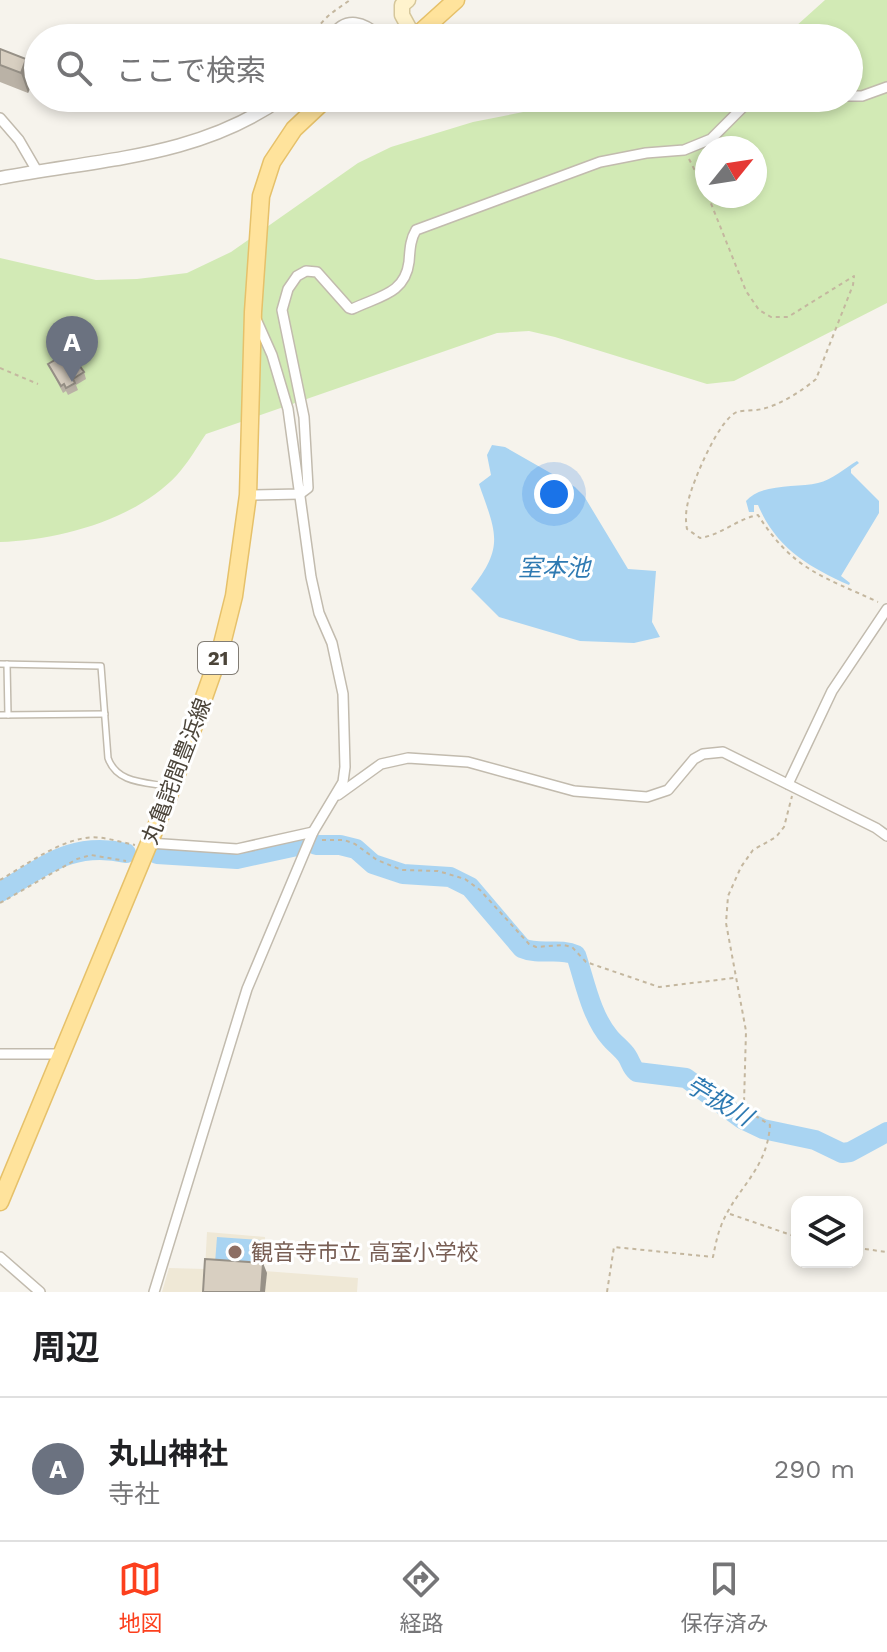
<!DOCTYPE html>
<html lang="ja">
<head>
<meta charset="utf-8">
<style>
	:root { --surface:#fff; --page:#f6f6f6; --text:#202124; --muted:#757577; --line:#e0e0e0; --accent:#fc3f1d }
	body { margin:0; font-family:"Work Sans","Noto Sans JP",sans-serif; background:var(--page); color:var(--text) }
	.controls { position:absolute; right:24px; bottom:24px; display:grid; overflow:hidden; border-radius:16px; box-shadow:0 4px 12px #0003 }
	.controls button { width:72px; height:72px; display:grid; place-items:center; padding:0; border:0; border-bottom:2px solid var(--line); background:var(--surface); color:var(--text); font:40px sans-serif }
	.compass { position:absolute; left:695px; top:136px; width:72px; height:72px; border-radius:50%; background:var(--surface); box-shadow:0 4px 12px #0003; rotate:60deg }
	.you { position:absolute; left:554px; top:494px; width:28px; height:28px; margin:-20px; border:6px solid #fff; border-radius:50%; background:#1a73e8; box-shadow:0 0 0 12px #1a73e833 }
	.badge { display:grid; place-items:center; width:52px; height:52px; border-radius:50%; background:var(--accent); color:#fff; font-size:26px; font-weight:700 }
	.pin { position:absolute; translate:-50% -66px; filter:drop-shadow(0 2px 4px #0008) }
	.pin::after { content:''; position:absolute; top:42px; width:28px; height:24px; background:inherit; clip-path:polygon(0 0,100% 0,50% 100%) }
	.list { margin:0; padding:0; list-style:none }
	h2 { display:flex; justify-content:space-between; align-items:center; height:104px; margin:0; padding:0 32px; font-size:34px }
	h2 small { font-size:26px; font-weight:400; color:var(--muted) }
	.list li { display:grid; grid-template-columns:52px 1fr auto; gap:24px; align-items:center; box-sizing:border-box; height:144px; padding:0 32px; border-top:2px solid var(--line) }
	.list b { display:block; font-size:30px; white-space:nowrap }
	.list p { margin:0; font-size:26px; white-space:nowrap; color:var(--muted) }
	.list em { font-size:26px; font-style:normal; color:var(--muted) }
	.icon { flex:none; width:44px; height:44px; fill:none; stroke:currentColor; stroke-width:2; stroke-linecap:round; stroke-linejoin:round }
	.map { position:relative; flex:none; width:887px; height:1292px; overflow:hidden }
	.search { position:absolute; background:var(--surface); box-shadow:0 4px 12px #0003; left:24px; right:24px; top:24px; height:88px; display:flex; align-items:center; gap:20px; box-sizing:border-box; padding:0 28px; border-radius:44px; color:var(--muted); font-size:30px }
	.sheet { height:248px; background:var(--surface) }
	nav { display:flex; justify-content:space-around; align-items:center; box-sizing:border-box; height:112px; border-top:2px solid var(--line); background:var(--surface); font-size:22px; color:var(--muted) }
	nav a { display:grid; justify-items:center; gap:4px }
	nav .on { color:var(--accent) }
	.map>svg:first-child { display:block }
	.education { fill:#efe8d6 }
	.green { fill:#d2eab5; fill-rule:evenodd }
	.water { fill:#a9d4f2 }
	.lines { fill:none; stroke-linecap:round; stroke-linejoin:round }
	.river { stroke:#a9d4f2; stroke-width:20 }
	.service-casing { stroke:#c2bbae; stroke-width:8 }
	.minor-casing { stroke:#c2bbae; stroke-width:12 }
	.tertiary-casing { stroke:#c2bbae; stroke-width:15 }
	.secondary-casing { stroke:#d6c79b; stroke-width:17 }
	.primary-casing { stroke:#e6c16a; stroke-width:19 }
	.path { stroke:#c4b79f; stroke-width:2; stroke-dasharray:4 4; stroke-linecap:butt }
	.service { stroke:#fff; stroke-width:5 }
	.minor { stroke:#fff; stroke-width:9 }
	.tertiary { stroke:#fff; stroke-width:12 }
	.secondary { stroke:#fff3cd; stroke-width:14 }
	.primary { stroke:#ffe39c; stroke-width:16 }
	.wall { fill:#bab2a6 }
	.shaded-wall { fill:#979187 }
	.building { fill:#d8cfc1; stroke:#979187; stroke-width:2 }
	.education-dot { fill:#8d6e63; stroke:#fff; stroke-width:3 }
	.labels { text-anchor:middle; stroke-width:6; stroke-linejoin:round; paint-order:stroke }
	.shield { fill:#fff; stroke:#817c74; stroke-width:2 }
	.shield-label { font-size:20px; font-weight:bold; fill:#4b4439 }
	.street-label { font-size:22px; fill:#4b4439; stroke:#fff }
	.education-label { font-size:22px; fill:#785e54; stroke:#fff; text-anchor:start }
	.water-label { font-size:24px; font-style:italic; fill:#2e7ab2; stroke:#fff }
</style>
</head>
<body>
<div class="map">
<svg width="887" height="1292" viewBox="0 0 887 1292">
	<rect width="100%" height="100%" fill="#f6f3ec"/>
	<path class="education" d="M207,1232L265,1237L264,1271L358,1278L357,1292H162L169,1268L205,1269Z"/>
	<path class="green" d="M825,0H887V303L734,381L707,384L555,337L529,331L497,333L206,434C197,447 188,463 177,475C135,520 59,540 0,542V258L96,280L137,279L187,273L231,252L358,163L391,147L473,122L594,98H849V38H774L795,27ZM707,148H755V196H707Z"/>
	<g class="water">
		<path d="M492,445L505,447L575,487L584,496L628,569L656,571L652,622L660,637L634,643L580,641L499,617L471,589C506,546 495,531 479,484L491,475L487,455Z"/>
		<path d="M857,461L859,463L851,469V473L879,501V513L841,576L850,583L849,585C809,567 776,548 758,505H754V512H749L746,501C761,483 797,488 818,483C832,480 845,468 857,461Z"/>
		<path d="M217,1237L260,1240L259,1266L215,1263Z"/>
	</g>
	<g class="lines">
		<g class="river">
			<path d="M316,845H340L356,849L373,864L403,874L450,877L470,887L522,948C540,956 559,947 576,955C585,982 591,1016 610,1038C615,1044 622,1049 627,1056C631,1062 631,1067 637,1072L686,1078L742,1119L763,1129L815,1140L842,1153L850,1152L887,1132"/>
			<path d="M157,854L237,859L297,846"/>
			<path d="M0,892C45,866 72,841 126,853"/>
		</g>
		<defs>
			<g id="service">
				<path d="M0,664L101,666L108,758C117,784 146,782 171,787"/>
				<path d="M7,664L8,715"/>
				<path d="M0,715L105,714"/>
			</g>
			<g id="minor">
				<path d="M849,96H862L887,87"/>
				<path d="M0,118L19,140L37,171"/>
				<path d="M248,495L300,494L308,488L304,417L282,310L288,289L297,276L306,271L317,272L349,308L352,309C379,296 405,294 409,262C410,250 410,240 416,230L600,162L646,153L684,150L711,139L752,98"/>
				<path d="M788,784L832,691L887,609"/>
				<path d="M338,795L381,764L408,758L468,762L574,791L647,797L668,790L694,759L703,754L723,752L876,828L887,836"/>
				<path d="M149,843L237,849L313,832"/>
				<path d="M0,1054H61"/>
				<path d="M0,1257L40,1292"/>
				<path d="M154,1292L247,989L313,832L343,782L345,767L343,694L332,643L319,613L311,577L288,409L272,355L256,319"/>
			</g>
			<g id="tertiary">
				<path d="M332,38C346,16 364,23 380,38"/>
				<path d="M0,178C98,159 198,158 282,98"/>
			</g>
			<path id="secondary" d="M408,0L402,5V15L414,37"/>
			<g id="primary">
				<path d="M414,38L456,0"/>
				<path d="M0,1202L172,788L220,652L234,596L248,495L253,312L261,196L272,162L294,129L327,98"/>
			</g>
		</defs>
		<use href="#service" class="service-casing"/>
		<use href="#minor" class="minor-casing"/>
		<use href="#tertiary" class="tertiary-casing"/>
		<use href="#secondary" class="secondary-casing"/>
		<use href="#primary" class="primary-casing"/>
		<g class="path">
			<path d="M314,38C319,19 335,11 350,0"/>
			<path d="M689,159L707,194"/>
			<path d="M708,196L746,291L759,310L771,317H788L854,276L853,285L816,379C802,391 780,405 762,409C754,411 744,410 737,412C719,419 694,479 689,498C686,509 685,518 687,529L700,538C721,535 737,519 758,515C793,570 822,576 878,602"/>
			<path d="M0,368L38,384"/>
			<path d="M322,840H344L355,844L377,860L402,870L438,871L465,879L480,890L529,944L536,947L564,945L572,947L586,962L659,987L734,978"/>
			<path d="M0,880C26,865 55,843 85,838C101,835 119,842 135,845"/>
			<path d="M0,903L77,859L91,855L126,861"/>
			<path d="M730,1214L797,1237"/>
			<path d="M857,1248L887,1252"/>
			<path d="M607,1292L614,1247L713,1257C715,1247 717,1236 721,1226C735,1189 767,1171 770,1125L746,1110L744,1103L746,1031L726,923L728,896L741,867L753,850L776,837L784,827L792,796"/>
		</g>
		<use href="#service" class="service"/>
		<use href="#minor" class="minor"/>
		<use href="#tertiary" class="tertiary"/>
		<use href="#secondary" class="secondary"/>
		<use href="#primary" class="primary"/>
	</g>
	<g class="wall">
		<path d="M0,49L26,59L34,79L28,93L0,82Z"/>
		<path d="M48,364L75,367L84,372L86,379L76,385L78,390L68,395L66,391L63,393Z"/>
	</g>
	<g class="shaded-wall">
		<path d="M26,59L34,79L28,93L21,73Z"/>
		<path d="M263,1263L267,1273L265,1292H261Z"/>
	</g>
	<g class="building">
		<path d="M0,49L26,59L21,73L0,65Z"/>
		<path d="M67,353L75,367L79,365L84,372L73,379L75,383L66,388L64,384L61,386L48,364Z"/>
		<path d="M205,1259L263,1263L261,1292H203Z"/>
	</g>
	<circle class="education-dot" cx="235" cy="1252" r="8"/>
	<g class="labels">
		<rect class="shield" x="198" y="642" width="40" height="32" rx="6"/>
		<g class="shield-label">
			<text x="218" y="665">21</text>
		</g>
		<g class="street-label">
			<text transform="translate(176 771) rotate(-69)" y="8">丸亀詫間豊浜線</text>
		</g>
		<g class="education-label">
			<text x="251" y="1260">観音寺市立 高室小学校</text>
		</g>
		<g class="water-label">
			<text x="554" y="576">室本池</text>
			<text transform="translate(719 1101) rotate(31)" y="8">苧扱川</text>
		</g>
	</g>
</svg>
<div class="controls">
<button><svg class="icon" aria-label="layers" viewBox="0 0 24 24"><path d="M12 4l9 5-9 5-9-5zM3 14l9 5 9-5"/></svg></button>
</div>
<svg class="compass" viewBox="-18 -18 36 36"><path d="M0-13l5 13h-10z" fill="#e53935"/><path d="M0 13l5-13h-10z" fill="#757577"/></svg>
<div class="you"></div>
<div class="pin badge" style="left:72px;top:382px;background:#6b7280">A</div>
<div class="search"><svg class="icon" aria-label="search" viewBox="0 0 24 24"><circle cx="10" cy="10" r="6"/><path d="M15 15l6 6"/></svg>ここで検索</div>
</div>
<section class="sheet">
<h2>周辺<small></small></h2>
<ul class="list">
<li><span class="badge" style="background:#6b7280">A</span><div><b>丸山神社</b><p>寺社</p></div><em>290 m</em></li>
</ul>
</section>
<nav>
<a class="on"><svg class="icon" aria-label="map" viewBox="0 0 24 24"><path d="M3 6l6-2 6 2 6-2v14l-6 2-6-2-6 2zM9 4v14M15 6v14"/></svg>地図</a>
<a><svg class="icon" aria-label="directions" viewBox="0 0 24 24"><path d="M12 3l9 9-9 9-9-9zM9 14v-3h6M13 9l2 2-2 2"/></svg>経路</a>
<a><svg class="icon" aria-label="saved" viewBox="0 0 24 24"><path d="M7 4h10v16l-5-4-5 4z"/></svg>保存済み</a>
</nav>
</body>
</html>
